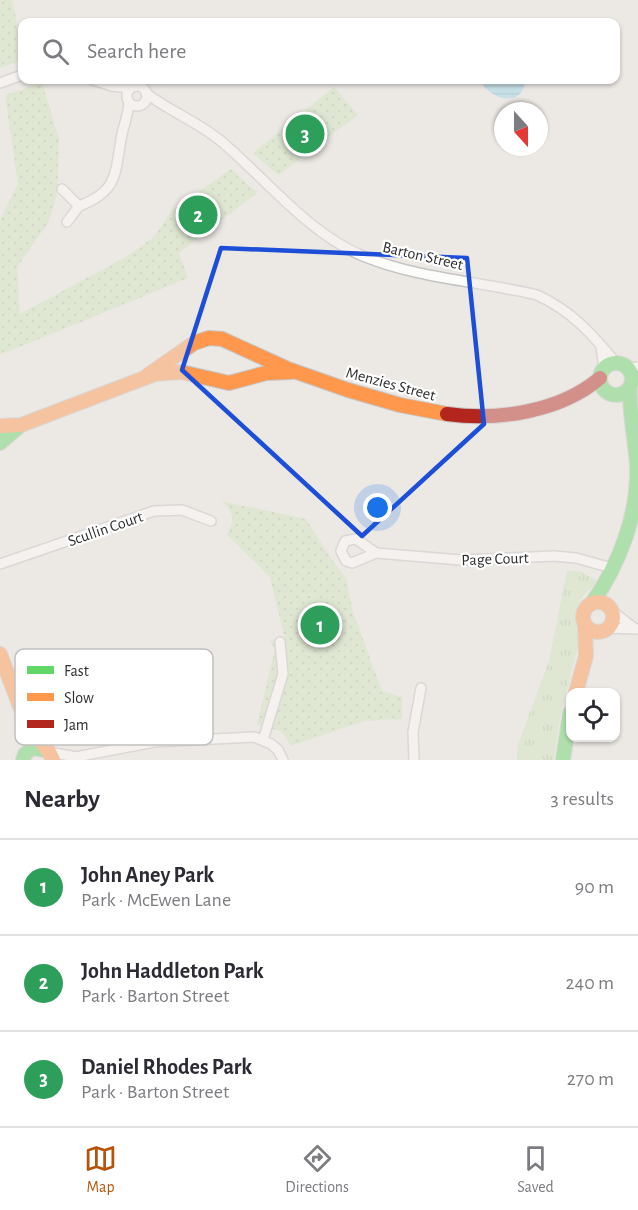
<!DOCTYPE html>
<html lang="en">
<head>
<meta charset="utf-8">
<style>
	:root { --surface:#fff; --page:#f7f7f7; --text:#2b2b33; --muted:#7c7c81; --line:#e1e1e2; --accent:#b45309 }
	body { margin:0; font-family:"Alegreya Sans",sans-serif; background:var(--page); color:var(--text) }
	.controls { position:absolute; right:18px; bottom:18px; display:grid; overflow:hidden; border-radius:12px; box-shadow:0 2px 4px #0004 }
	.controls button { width:54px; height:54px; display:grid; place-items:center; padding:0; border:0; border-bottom:2px solid var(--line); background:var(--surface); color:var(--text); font:30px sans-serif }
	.compass { position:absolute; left:494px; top:102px; width:54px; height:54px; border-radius:50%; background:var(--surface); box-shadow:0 2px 4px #0004; rotate:159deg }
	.you { position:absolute; left:378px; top:508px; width:21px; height:21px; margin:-15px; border:4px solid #fff; border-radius:50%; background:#1a73e8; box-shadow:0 0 0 9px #1a73e833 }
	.badge { display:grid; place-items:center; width:39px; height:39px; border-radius:50%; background:var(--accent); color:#fff; font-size:20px; font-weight:700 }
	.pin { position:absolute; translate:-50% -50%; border:3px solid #fff; box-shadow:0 2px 6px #0006 }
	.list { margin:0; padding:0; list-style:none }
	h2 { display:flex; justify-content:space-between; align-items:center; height:78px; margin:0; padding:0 24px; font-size:26px }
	h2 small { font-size:20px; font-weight:400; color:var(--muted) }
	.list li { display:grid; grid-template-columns:39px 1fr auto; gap:18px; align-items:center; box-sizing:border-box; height:96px; padding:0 24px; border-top:2px solid var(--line) }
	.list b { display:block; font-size:22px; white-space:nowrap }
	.list p { margin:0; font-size:20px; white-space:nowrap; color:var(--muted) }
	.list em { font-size:20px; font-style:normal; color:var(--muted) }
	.icon { flex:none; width:33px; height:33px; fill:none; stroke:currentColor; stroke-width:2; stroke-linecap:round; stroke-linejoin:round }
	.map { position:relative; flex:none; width:638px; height:760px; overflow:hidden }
	.search { position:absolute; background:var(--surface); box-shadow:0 2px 4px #0004; left:18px; right:18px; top:18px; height:66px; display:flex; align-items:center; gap:15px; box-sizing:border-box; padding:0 21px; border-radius:12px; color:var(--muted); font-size:22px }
	.sheet { height:366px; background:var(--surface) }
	nav { display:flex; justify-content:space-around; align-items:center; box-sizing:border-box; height:84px; border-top:2px solid var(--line); background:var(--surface); font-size:16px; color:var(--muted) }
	nav a { display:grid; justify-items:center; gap:3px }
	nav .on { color:var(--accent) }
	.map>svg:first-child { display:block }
	.grass { fill:url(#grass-tufts) }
	.park { fill:url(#park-dots) }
	.water { fill:url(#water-rules) }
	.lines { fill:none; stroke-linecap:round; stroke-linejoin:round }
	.street-casing { stroke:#c5c4c5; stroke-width:12 }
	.fast-casing { stroke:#c5c4c5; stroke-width:16 }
	.slow-casing { stroke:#c5c4c5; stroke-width:16 }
	.jam-casing { stroke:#c5c4c5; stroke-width:16 }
	.street { stroke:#fcfcfb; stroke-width:9 }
	.fast { stroke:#63d668; stroke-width:14 }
	.slow { stroke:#ff974d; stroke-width:14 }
	.jam { stroke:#b3261e; stroke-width:14 }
	.marked { fill:none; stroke:#1d4ed8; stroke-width:4.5; stroke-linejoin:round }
	.labels { text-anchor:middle; stroke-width:4.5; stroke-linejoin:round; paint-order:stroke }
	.street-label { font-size:16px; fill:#2e2e2e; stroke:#fff }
	.key { fill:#fff; stroke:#c0c0c0; stroke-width:1.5 }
	.key-label { font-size:16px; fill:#2e2e2e }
</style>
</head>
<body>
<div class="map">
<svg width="638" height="760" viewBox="0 0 638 760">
	<defs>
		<pattern id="grass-tufts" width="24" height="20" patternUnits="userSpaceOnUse" patternTransform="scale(1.5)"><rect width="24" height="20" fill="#cee6be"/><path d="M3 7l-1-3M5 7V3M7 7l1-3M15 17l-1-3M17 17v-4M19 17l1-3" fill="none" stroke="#b1c6a4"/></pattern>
		<pattern id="park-dots" width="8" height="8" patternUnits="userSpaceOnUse" patternTransform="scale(1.5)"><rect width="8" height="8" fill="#cee6be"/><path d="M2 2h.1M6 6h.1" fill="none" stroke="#b1c6a4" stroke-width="1.8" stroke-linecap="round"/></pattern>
		<pattern id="water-rules" width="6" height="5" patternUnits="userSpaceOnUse" patternTransform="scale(1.5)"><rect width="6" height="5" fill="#99d6ec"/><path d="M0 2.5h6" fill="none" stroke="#84b8cb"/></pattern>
	</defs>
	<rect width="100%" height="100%" fill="#ece8e4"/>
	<path class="grass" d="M567,570L582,572L599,582C579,596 572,607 582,631L560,717L554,760H517V747L549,661Z"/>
	<g class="park">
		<path d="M0,0H12L22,46V60L0,68Z"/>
		<path d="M42,83L59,139L57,195L48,223L17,267L20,314L126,257L154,237L172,210L231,169L257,193L179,253L188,278L0,355V220L18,184L5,95Z"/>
		<path d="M334,87L358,115L278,175L253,153Z"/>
		<path d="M221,501L306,519L332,560L346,578L353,612L382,691L402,697V719L364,721L291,746L281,731L257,725L275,649L269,639L286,643L270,577L227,535C235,522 234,510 221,501Z"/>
	</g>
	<path class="water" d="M480,80H525C524,108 490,101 480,80Z"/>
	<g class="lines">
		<defs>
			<g id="street">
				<path d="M93,80L112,86L131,88"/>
				<path d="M0,83L22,75"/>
				<circle cx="137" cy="96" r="10"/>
				<path d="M146,93C170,112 199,122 222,142C267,180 309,234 363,256C419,279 479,281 537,295C572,311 592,334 616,363"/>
				<path d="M62,189L79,206L67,222"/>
				<path d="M79,206C117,192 115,175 121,139C123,127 128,116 129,103"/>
				<path d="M601,347L604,369"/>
				<path d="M628,368L638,367"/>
				<path d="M632,382L638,376"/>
				<path d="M376,553L356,539L345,541L341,551L346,561L352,563L376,553L461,560L554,556L576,558L612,568"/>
				<path d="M0,564L154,511L182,510L211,521"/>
				<path d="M612,611L634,628"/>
				<path d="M607,628L638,629"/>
				<path d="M148,656L154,742"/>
				<path d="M263,740L283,674L280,642"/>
				<path d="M49,752L76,757L154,742L254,737L271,744L278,750L283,760"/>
				<path d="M414,760L413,732L421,688"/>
			</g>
			<g id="fast">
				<circle cx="616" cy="379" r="16"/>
				<path d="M0,443L21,425"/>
				<path d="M592,603C619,565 638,515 637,468C636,441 629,416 630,389"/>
				<path d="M23,760L25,754L32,748L46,750"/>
				<path d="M563,760L570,713"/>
			</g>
			<g id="slow">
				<path d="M148,375L194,343L209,338L222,339L288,369L348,390L400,405L447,414"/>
				<path d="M0,426L21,425L155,374L181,372L229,383L266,373L291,372"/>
				<circle cx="598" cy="617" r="15"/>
				<path d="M0,654L27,725L49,752L53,760"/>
				<path d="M576,692L586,656L585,626"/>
			</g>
			<path id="jam" d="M447,414C497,421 560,412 600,378"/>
		</defs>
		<use href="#street" class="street-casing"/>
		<use href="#fast" class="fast-casing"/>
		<use href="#slow" class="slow-casing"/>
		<use href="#jam" class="jam-casing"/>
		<use href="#street" class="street"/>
		<use href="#fast" class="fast"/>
		<use href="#slow" class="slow"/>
		<use href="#jam" class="jam"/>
	</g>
	<path d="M0 0H638V760H0ZM221,248L467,258L484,424L362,536L182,370Z" fill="#ece8e4" fill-opacity=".55" fill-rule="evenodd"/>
	<path class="marked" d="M221,248L467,258L484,424L362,536L182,370Z"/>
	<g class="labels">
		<g class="street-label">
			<text transform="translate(423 255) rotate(13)" y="6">Barton Street</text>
			<text transform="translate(391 383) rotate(15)" y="6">Menzies Street</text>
			<text transform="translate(105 528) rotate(-19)" y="6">Scullin Court</text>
			<text transform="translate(495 558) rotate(-2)" y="6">Page Court</text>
		</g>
	</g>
	<rect x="15" y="649" width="198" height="96" rx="9" class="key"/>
	<rect x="27" y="666" width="27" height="8" fill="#63d668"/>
	<rect x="27" y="693" width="27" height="8" fill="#ff974d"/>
	<rect x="27" y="720" width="27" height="8" fill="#b3261e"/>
	<g class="key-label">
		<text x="64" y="676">Fast</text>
		<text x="64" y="703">Slow</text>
		<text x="64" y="730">Jam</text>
	</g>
</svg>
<div class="controls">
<button><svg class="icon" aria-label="locate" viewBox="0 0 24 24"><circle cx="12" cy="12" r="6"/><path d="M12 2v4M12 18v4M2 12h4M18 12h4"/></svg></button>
</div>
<svg class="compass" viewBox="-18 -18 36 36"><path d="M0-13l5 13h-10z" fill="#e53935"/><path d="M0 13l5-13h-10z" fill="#7c7c81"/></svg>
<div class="you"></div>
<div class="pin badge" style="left:320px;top:625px;background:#2e9e5b">1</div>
<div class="pin badge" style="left:198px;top:215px;background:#2e9e5b">2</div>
<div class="pin badge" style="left:305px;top:134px;background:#2e9e5b">3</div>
<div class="search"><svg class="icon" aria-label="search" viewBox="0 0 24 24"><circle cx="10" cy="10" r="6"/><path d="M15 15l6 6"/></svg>Search here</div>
</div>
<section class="sheet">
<h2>Nearby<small>3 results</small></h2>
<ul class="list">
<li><span class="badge" style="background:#2e9e5b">1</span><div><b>John Aney Park</b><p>Park · McEwen Lane</p></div><em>90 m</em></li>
<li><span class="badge" style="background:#2e9e5b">2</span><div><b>John Haddleton Park</b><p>Park · Barton Street</p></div><em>240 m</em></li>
<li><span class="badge" style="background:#2e9e5b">3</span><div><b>Daniel Rhodes Park</b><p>Park · Barton Street</p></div><em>270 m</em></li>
</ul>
</section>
<nav>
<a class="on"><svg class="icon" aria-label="map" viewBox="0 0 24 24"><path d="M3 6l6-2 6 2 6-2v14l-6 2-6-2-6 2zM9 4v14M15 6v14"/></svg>Map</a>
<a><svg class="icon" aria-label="directions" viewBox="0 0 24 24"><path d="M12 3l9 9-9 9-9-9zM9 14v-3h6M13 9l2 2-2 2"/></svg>Directions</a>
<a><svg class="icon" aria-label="saved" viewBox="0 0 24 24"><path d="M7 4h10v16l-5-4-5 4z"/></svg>Saved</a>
</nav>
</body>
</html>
